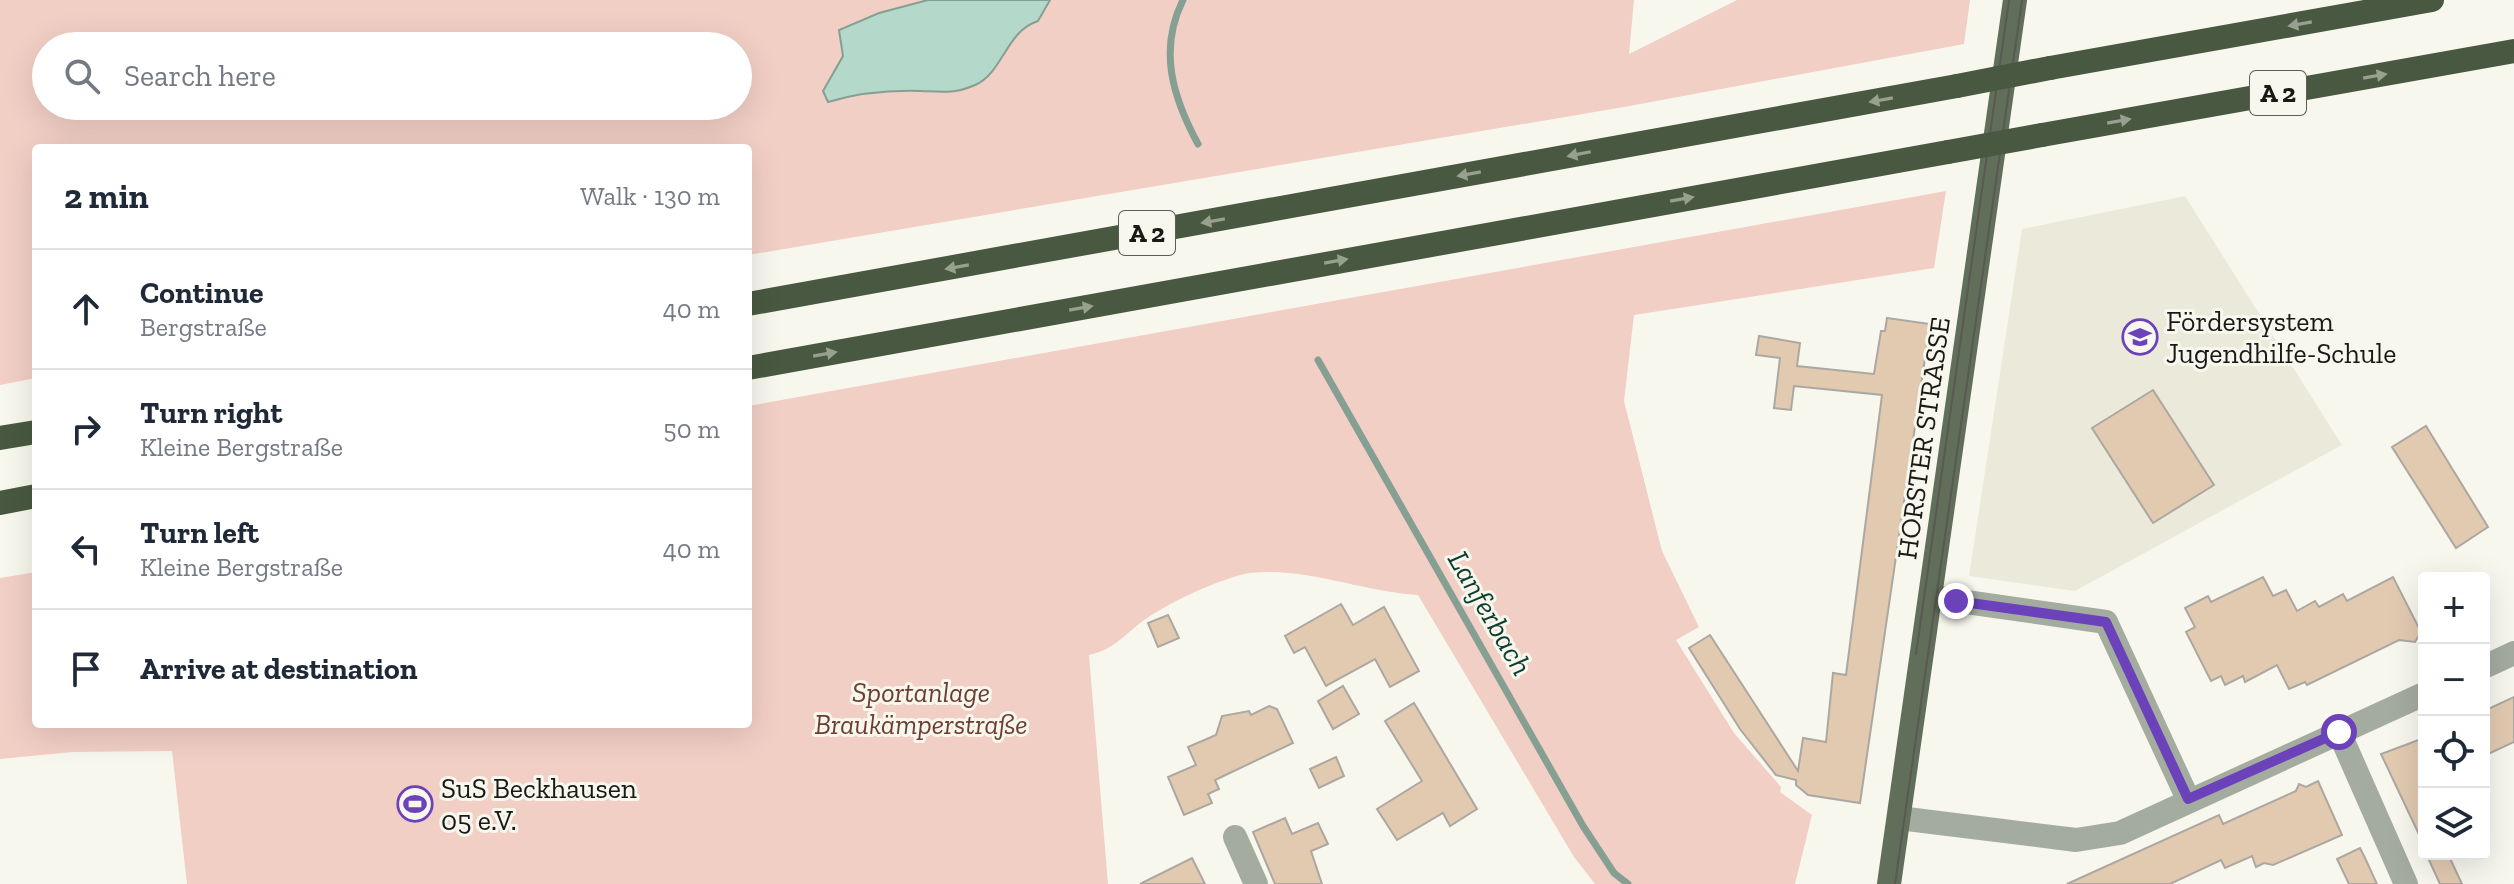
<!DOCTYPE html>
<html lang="en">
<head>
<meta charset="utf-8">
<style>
	:root { --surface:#fff; --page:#f2f2f3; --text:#1f2937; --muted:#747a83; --line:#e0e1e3 }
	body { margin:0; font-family:"Zilla Slab",serif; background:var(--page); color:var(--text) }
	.controls { position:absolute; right:24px; bottom:24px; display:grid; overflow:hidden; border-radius:8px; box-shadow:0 8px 32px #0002 }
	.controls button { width:72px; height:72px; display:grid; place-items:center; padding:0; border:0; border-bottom:2px solid var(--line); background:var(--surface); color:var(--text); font:40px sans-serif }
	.stop { position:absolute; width:24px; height:24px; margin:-18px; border:6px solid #6b42ba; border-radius:50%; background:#fff }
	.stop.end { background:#6b42ba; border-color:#fff; box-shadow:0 2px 8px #0008 }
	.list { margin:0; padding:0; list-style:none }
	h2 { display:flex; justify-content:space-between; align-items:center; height:104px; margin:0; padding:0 32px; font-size:34px }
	h2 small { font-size:26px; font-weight:400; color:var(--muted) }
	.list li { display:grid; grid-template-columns:52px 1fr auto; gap:24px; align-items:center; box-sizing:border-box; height:120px; padding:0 32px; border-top:2px solid var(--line) }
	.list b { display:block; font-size:30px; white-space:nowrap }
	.list p { margin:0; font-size:26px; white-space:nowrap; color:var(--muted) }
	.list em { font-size:26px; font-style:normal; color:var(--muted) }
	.icon { flex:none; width:44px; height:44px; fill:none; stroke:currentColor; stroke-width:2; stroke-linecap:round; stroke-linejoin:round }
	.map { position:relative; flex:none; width:2514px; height:884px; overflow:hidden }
	.search { position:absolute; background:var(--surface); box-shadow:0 8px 32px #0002; left:32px; top:32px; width:720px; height:88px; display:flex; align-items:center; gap:20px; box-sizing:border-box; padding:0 28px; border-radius:44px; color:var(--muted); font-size:30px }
	.panel { position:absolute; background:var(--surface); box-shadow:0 8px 32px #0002; left:32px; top:144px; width:720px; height:584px; border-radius:8px }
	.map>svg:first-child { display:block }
	.built { fill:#ebeada }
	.green { fill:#f1cfc5; fill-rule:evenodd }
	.water { fill:#b4d8c9; stroke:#869f93; stroke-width:2 }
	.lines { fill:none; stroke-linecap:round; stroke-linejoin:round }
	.stream { stroke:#869f93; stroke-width:7 }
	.building { fill:#e2cab1; stroke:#ada7a1; stroke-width:2 }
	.minor { stroke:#a4aca0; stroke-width:24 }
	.major { stroke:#616f5a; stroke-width:24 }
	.highway { stroke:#495941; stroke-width:24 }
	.tram { stroke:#595954; stroke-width:2 }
	.highway-bridge { stroke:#495941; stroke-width:24 }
	.oneway { fill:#98a08f }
	.route { stroke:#6b42ba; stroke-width:10 }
	.labels { text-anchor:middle; stroke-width:6; stroke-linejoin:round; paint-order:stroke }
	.shield { fill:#f8f7ee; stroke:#5c5c57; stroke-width:2 }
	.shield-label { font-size:26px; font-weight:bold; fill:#191916 }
	.poi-label { font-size:28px; fill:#191916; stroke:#f8f7ee; text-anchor:start }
	.street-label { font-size:28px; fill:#191916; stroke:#f8f7ee }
	.park-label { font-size:28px; font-style:italic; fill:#6e3d30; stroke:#f8f7ee }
	.water-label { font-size:30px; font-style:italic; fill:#0c3e30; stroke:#f8f7ee }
</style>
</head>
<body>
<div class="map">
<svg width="2514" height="884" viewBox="0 0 2514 884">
	<rect width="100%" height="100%" fill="#f8f7ee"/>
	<path class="built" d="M2185,196L2342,445L2075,591L1969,576L2022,229Z"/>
	<g class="green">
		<path d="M0,0H1634L1629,54L1737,0H1970L1964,44L1624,107L748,255V148H36V378L0,385ZM46,46H738V106H46Z"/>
		<path d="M1946,191L1934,268L1634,315L1624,401L1662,551L1699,627L1676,640L1734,733L1781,787L1780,792L1812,815L1795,884H1595L1574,857L1418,595C1362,592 1308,567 1250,573C1222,577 1161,606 1139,624C1121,638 1112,650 1089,655L1108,884H187L172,751L72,752L0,759V578L36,572V724H748V406Z"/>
	</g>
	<path class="water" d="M928,0H1050L1038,21C1006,31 1003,73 975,85C955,94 942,92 921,91C890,90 858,93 828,102L823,91L843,56L839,30L879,13Z"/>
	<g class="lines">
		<g class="stream">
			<path d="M1183,0C1158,50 1173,98 1198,144"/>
			<path d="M1318,360L1583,826L1614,873L1628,884"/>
		</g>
	</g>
	<g class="building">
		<path d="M1887,318L1930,324L1860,803L1808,795L1796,785V780L1776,775L1740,729L1689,648L1710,635L1798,771L1803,738L1826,742L1833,673L1846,675L1882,395L1794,386L1791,410L1774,408L1780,358L1756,355L1759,336L1800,343L1797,366L1874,374L1881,331H1885Z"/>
		<path d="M2153,390L2214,485L2153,523L2092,428Z"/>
		<path d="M2426,426L2488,527L2456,548L2392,447Z"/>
		<path d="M2263,577L2273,596L2286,590L2297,611L2315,601L2319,607L2343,594L2347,601L2393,577L2421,632L2415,642L2399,640L2307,685L2305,682L2289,689L2277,665L2245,682L2243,676L2225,685L2221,676L2211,681L2186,632L2195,627L2185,608L2208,596L2211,602Z"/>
		<path d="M1341,604L1353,625L1384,607L1419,671L1390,687L1375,659L1326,686L1305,647L1294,653L1285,636Z"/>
		<path d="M1168,615L1179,638L1158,647L1148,623Z"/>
		<path d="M1343,686L1359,714L1333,729L1318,701Z"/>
		<path d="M2514,697V742L2484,756V711Z"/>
		<path d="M1414,703L1477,809L1450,826L1443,813L1397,840L1377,809L1422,781L1385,721Z"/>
		<path d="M1269,706L1277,709L1293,743L1215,780L1219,789L1208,794L1212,803L1184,815L1168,777L1196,765L1188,747L1216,735L1222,716L1249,711L1251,715Z"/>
		<path d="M2424,738V845L2381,754Z"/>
		<path d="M1336,757L1344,776L1319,788L1310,769Z"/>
		<path d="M2318,781L2342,835L2273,865L2264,863L2256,867L2252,856L2225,868L2221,860L2170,884H2067L2219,815L2223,824L2296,791L2299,784L2306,787Z"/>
		<path d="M1285,818L1292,834L1318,823L1328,844L1311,851L1322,884H1275L1253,832Z"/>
		<path d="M2360,848L2365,858L2377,884H2349L2337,859Z"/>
		<path d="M2443,854H2448L2462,884H2440L2429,860Z"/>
		<path d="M1192,858L1205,884H1140Z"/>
	</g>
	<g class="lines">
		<g class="minor">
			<path d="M1931,597L2106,622L2188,799"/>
			<path d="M2484,667L2514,653"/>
			<path d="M2339,732L2406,884"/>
			<path d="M1899,818L2076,840L2120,833L2424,694"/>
			<path d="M1235,837L1256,884"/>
		</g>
		<path class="major" d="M1889,884L2015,0"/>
		<g class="highway">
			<path d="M2050,68L2432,0"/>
			<path d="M2042,135L2514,51"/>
			<path d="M748,304L1957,86"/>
			<path d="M748,368L1948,152"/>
			<path d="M0,438L36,432"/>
			<path d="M0,503L36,496"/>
		</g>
		<g class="tram">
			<path d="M1916,654L2009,0"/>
			<path d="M1895,884L2022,0"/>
		</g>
		<g class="highway-bridge">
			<path d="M1957,86L2050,68"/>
			<path d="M1948,152L2042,135"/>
		</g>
	</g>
	<defs><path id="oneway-solid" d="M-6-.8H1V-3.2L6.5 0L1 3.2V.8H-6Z" transform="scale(2)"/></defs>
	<g class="oneway">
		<use href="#oneway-solid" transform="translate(2300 24) rotate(170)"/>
		<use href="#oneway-solid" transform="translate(2375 76) rotate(-10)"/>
		<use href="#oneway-solid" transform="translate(1881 100) rotate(170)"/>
		<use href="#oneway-solid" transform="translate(2119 121) rotate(-10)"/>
		<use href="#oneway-solid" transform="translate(1579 154) rotate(169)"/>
		<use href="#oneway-solid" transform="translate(1469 174) rotate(170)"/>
		<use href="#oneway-solid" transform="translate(1682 199) rotate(-10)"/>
		<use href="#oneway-solid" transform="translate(1213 221) rotate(170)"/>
		<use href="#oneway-solid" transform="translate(1336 261) rotate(-10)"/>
		<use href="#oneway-solid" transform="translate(957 267) rotate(170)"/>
		<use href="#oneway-solid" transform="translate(1081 308) rotate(-10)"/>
		<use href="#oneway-solid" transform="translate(825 354) rotate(-10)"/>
	</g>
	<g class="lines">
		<path class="route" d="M1956,601L2106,622L2188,799L2339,732"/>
	</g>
	<defs>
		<symbol id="school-ring" viewBox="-11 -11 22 22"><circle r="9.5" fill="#f8f7ee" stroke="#6b42ba" stroke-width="1.5"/><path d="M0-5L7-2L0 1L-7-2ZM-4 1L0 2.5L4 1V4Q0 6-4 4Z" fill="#6b42ba"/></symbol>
		<symbol id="stadium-ring" viewBox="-11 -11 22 22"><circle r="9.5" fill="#f8f7ee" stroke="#6b42ba" stroke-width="1.5"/><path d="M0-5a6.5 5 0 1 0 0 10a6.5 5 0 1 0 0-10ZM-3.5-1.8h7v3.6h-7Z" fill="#6b42ba"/></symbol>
	</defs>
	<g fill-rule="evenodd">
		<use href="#school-ring" x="2120" y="317" width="40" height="40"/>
		<use href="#stadium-ring" x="395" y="784" width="40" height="40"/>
	</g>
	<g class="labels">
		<g class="shield">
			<rect x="2250" y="71" width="56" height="44" rx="6"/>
			<rect x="1119" y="211" width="56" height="44" rx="6"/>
		</g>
		<g class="shield-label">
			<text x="2278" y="102">A 2</text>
			<text x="1147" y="242">A 2</text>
		</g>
		<g class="poi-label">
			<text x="2166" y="331">Fördersystem<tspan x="2166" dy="32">Jugendhilfe-Schule</tspan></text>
			<text x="441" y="798">SuS Beckhausen<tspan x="441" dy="32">05 e.V.</tspan></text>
		</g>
		<g class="street-label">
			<text transform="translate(1923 438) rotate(-82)" y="10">HORSTER STRASSE</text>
		</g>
		<g class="park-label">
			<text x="921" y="702">Sportanlage<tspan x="921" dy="32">Braukämperstraße</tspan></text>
		</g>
		<g class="water-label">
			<text transform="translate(1490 613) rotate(60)" y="10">Lanferbach</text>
		</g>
	</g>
</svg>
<div class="controls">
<button>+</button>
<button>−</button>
<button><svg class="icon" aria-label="locate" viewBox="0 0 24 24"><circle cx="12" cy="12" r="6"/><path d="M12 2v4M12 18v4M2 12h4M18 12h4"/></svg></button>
<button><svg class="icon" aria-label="layers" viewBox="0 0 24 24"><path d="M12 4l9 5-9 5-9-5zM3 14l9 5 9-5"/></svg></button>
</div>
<div class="stop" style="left:2339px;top:732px"></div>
<div class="stop end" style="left:1956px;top:601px"></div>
<div class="search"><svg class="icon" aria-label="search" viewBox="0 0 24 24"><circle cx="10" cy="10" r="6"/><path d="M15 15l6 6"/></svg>Search here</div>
<section class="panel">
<h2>2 min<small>Walk · 130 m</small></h2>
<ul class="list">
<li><svg class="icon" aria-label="ahead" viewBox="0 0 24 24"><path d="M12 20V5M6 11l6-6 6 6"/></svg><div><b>Continue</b><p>Bergstraße</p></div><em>40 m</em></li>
<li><svg class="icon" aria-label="right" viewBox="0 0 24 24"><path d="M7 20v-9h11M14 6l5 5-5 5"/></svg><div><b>Turn right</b><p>Kleine Bergstraße</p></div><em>50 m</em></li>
<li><svg class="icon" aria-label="left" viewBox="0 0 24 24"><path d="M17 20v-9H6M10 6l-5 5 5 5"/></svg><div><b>Turn left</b><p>Kleine Bergstraße</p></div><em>40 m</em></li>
<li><svg class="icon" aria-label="arrive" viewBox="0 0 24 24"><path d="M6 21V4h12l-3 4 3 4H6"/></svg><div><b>Arrive at destination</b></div></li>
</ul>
</section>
</div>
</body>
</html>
